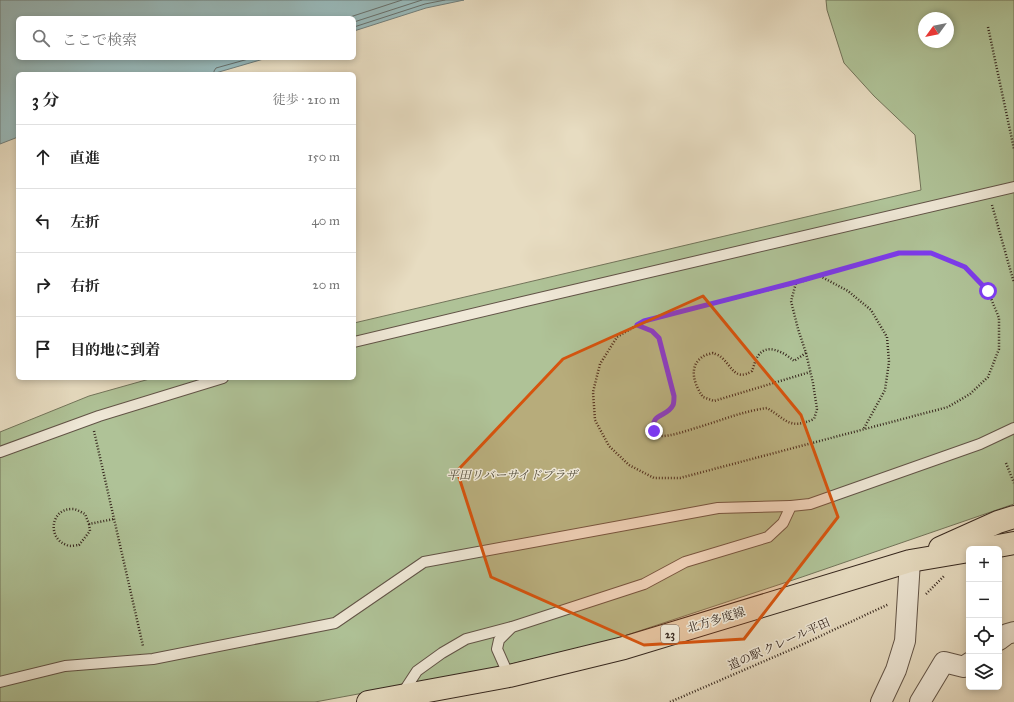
<!DOCTYPE html>
<html lang="ja">
<head>
<meta charset="utf-8">
<style>
	:root { --surface:#fff; --page:#f2f2f2; --text:#222; --muted:#767676; --line:#e0e0e0 }
	body { margin:0; font-family:"IM FELL Great Primer","Noto Serif JP",serif; background:var(--page); color:var(--text) }
	.controls { position:absolute; right:12px; bottom:12px; display:grid; overflow:hidden; border-radius:6px; box-shadow:0 2px 6px #0003 }
	.controls button { width:36px; height:36px; display:grid; place-items:center; padding:0; border:0; border-bottom:1px solid var(--line); background:var(--surface); color:var(--text); font:20px sans-serif }
	.compass { position:absolute; left:918px; top:12px; width:36px; height:36px; border-radius:50%; background:var(--surface); box-shadow:0 2px 6px #0003; rotate:237deg }
	.stop { position:absolute; width:12px; height:12px; margin:-9px; border:3px solid #7c3aed; border-radius:50%; background:#fff }
	.stop.end { background:#7c3aed; border-color:#fff; box-shadow:0 1px 4px #0008 }
	.list { margin:0; padding:0; list-style:none }
	h2 { display:flex; justify-content:space-between; align-items:center; height:52px; margin:0; padding:0 16px; font-size:17px }
	h2 small { font-size:13px; font-weight:400; color:var(--muted) }
	.list li { display:grid; grid-template-columns:26px 1fr auto; gap:12px; align-items:center; box-sizing:border-box; height:64px; padding:0 16px; border-top:1px solid var(--line) }
	.list b { display:block; font-size:15px; white-space:nowrap }
	.list em { font-size:13px; font-style:normal; color:var(--muted) }
	.icon { flex:none; width:22px; height:22px; fill:none; stroke:currentColor; stroke-width:2; stroke-linecap:round; stroke-linejoin:round }
	.map { position:relative; flex:none; width:1014px; height:702px; overflow:hidden }
	.search { position:absolute; background:var(--surface); box-shadow:0 2px 6px #0003; left:16px; top:16px; width:340px; height:44px; display:flex; align-items:center; gap:10px; box-sizing:border-box; padding:0 14px; border-radius:6px; color:var(--muted); font-size:15px }
	.panel { position:absolute; background:var(--surface); box-shadow:0 2px 6px #0003; left:16px; top:72px; width:340px; height:308px; border-radius:6px }
	.map>svg:first-child { display:block }
	.green { fill:#afc297; stroke:#72745a; fill-rule:evenodd }
	.water { fill:#99babb; stroke:#717f7c }
	.lines { fill:none; stroke-linecap:round; stroke-linejoin:round }
	.shore { stroke:#68706c; stroke-width:1 }
	.lane-casing { stroke:#625447; stroke-width:12 }
	.street-casing { stroke:#625447; stroke-width:22 }
	.primary-casing { stroke:#36271e; stroke-width:24 }
	.path { stroke:#36271e; stroke-width:2.5; stroke-dasharray:1 2; stroke-linecap:butt }
	.lane { stroke:#efe8d7; stroke-width:10 }
	.street { stroke:#efe8d7; stroke-width:20 }
	.primary { stroke:#e7dcc1; stroke-width:22 }
	.route { stroke:#7c3aed; stroke-width:5 }
	.marked { fill:#d6540e; fill-opacity:0.2; stroke:#d6540e; stroke-width:3; stroke-linejoin:round }
	.labels { text-anchor:middle; stroke-width:3; stroke-linejoin:round; paint-order:stroke }
	.shield { fill:#efe8d7; stroke:#6e6156; stroke-width:1 }
	.shield-label { font-size:11px; font-weight:bold; fill:#36271e }
	.park-label { font-size:12px; font-style:italic; fill:#544e3c; stroke:#efe8d7 }
	.street-label { font-size:12px; fill:#36271e; stroke:#efe8d7 }
</style>
</head>
<body>
<div class="map">
<svg width="1014" height="702" viewBox="0 0 1014 702">
	<rect width="100%" height="100%" fill="#e7dcc1"/>
	<filter id="stains"><feTurbulence type="fractalNoise" baseFrequency=".005" numOctaves="4"/><feColorMatrix values="0 0 0 0 .2 0 0 0 0 .09 0 0 0 0 .02 0 0 0 .5 -.17"/></filter>
	<radialGradient id="worn" r=".72"><stop offset=".6" stop-color="#630" stop-opacity="0"/><stop offset="1" stop-color="#630" stop-opacity=".3"/></radialGradient>
	<path class="green" d="M826,0H1014V504L802,577L612,640L482,671L315,702H0V432L89,396L153,378H354V323L921,190L915,135L874,96L844,63L827,10ZM924,18H948V42H924Z"/>
	<path class="water" d="M0,0H464L426,8L354,31V18H18V58H267L212,74H18V137L0,144Z"/>
	<g class="lines">
		<g class="shore">
			<path d="M347,18L402,0"/>
			<path d="M354,22L422,0"/>
			<path d="M354,27L425,4L445,0"/>
			<path d="M214,74V71L216,68L252,58"/>
		</g>
		<defs>
			<g id="lane">
				<path d="M354,342L522,302L1014,187"/>
				<path d="M0,452L99,416L223,378"/>
				<path d="M509,676L497,649L499,640L512,627L644,584L685,562L768,537L783,523L791,506L810,504L980,444L1014,428"/>
				<path d="M0,682L65,666L153,659L335,623L424,562L718,508L791,506"/>
				<path d="M402,694L417,671L442,653L466,639L512,627"/>
			</g>
			<g id="street">
				<path d="M999,640L1007,634L1014,632"/>
				<path d="M881,702L896,670L905,641L910,561"/>
				<path d="M920,702L944,662L964,667L969,663"/>
			</g>
			<g id="primary">
				<path d="M940,548L998,522L1014,517"/>
				<path d="M982,549L1014,543"/>
				<path d="M368,702L509,676L624,648L910,561L969,551"/>
			</g>
		</defs>
		<use href="#lane" class="lane-casing"/>
		<use href="#street" class="street-casing"/>
		<use href="#primary" class="primary-casing"/>
		<g class="path">
			<path d="M988,27L1014,149"/>
			<path d="M992,205L1014,283"/>
			<path d="M899,253H931L965,267L988,291L999,318V349L988,377L970,394L948,407L680,478H654L629,465L609,446L595,420L593,392L600,364L617,337L644,321L796,283Z"/>
			<path d="M820,276L848,291L871,310L887,337L889,362L885,390L863,430"/>
			<path d="M637,325L652,331L659,338L674,396C674,398 674,403 673,405C667,419 643,415 657,436C671,437 685,431 699,427C722,420 744,411 767,408C787,420 789,430 814,419L817,409L813,383L806,353L798,329L791,301L796,283"/>
			<path d="M806,353L794,361C785,353 767,342 758,356C755,360 754,366 752,371C735,382 732,366 721,357C719,355 715,354 713,353C709,354 704,355 701,358C688,368 695,386 703,397L714,401L810,372"/>
			<path d="M94,431L143,646"/>
			<path d="M1006,463L1014,483"/>
			<path d="M89,524L90,531L79,545C76,545 70,547 67,545C47,539 50,508 73,509C76,509 81,512 85,514L89,524L114,519"/>
			<path d="M926,594L945,575"/>
			<path d="M670,702L797,647L889,604"/>
		</g>
		<use href="#lane" class="lane"/>
		<use href="#street" class="street"/>
		<use href="#primary" class="primary"/>
	</g>
	<g class="lines">
		<path class="route" d="M654,431C650,412 667,418 673,405C674,403 674,398 674,396L659,338L652,331L637,325L644,321L796,282L899,253H931L965,267L988,291"/>
	</g>
	<path class="marked" d="M703,296L801,415L838,517L744,639L644,645L491,577L457,471L563,359Z"/>
	<g class="labels">
		<rect class="shield" x="661" y="625" width="18" height="18" rx="3"/>
		<g class="shield-label">
			<text x="670" y="638">23</text>
		</g>
		<g class="park-label">
			<text x="512" y="479">平田リバーサイドプラザ</text>
		</g>
		<g class="street-label">
			<text transform="translate(716 620) rotate(-17)" y="4">北方多度線</text>
			<text transform="translate(779 644) rotate(-24)" y="4">道の駅 クレール平田</text>
		</g>
	</g>
	<rect width="100%" height="100%" filter="url(#stains)"/>
	<rect width="100%" height="100%" fill="url(#worn)"/>
</svg>
<div class="controls">
<button>+</button>
<button>−</button>
<button><svg class="icon" aria-label="locate" viewBox="0 0 24 24"><circle cx="12" cy="12" r="6"/><path d="M12 2v4M12 18v4M2 12h4M18 12h4"/></svg></button>
<button><svg class="icon" aria-label="layers" viewBox="0 0 24 24"><path d="M12 4l9 5-9 5-9-5zM3 14l9 5 9-5"/></svg></button>
</div>
<svg class="compass" viewBox="-18 -18 36 36"><path d="M0-13l5 13h-10z" fill="#e53935"/><path d="M0 13l5-13h-10z" fill="#767676"/></svg>
<div class="stop" style="left:988px;top:291px"></div>
<div class="stop end" style="left:654px;top:431px"></div>
<div class="search"><svg class="icon" aria-label="search" viewBox="0 0 24 24"><circle cx="10" cy="10" r="6"/><path d="M15 15l6 6"/></svg>ここで検索</div>
<section class="panel">
<h2>3 分<small>徒歩 · 210 m</small></h2>
<ul class="list">
<li><svg class="icon" aria-label="ahead" viewBox="0 0 24 24"><path d="M12 20V5M6 11l6-6 6 6"/></svg><div><b>直進</b></div><em>150 m</em></li>
<li><svg class="icon" aria-label="left" viewBox="0 0 24 24"><path d="M17 20v-9H6M10 6l-5 5 5 5"/></svg><div><b>左折</b></div><em>40 m</em></li>
<li><svg class="icon" aria-label="right" viewBox="0 0 24 24"><path d="M7 20v-9h11M14 6l5 5-5 5"/></svg><div><b>右折</b></div><em>20 m</em></li>
<li><svg class="icon" aria-label="arrive" viewBox="0 0 24 24"><path d="M6 21V4h12l-3 4 3 4H6"/></svg><div><b>目的地に到着</b></div></li>
</ul>
</section>
</div>
</body>
</html>
